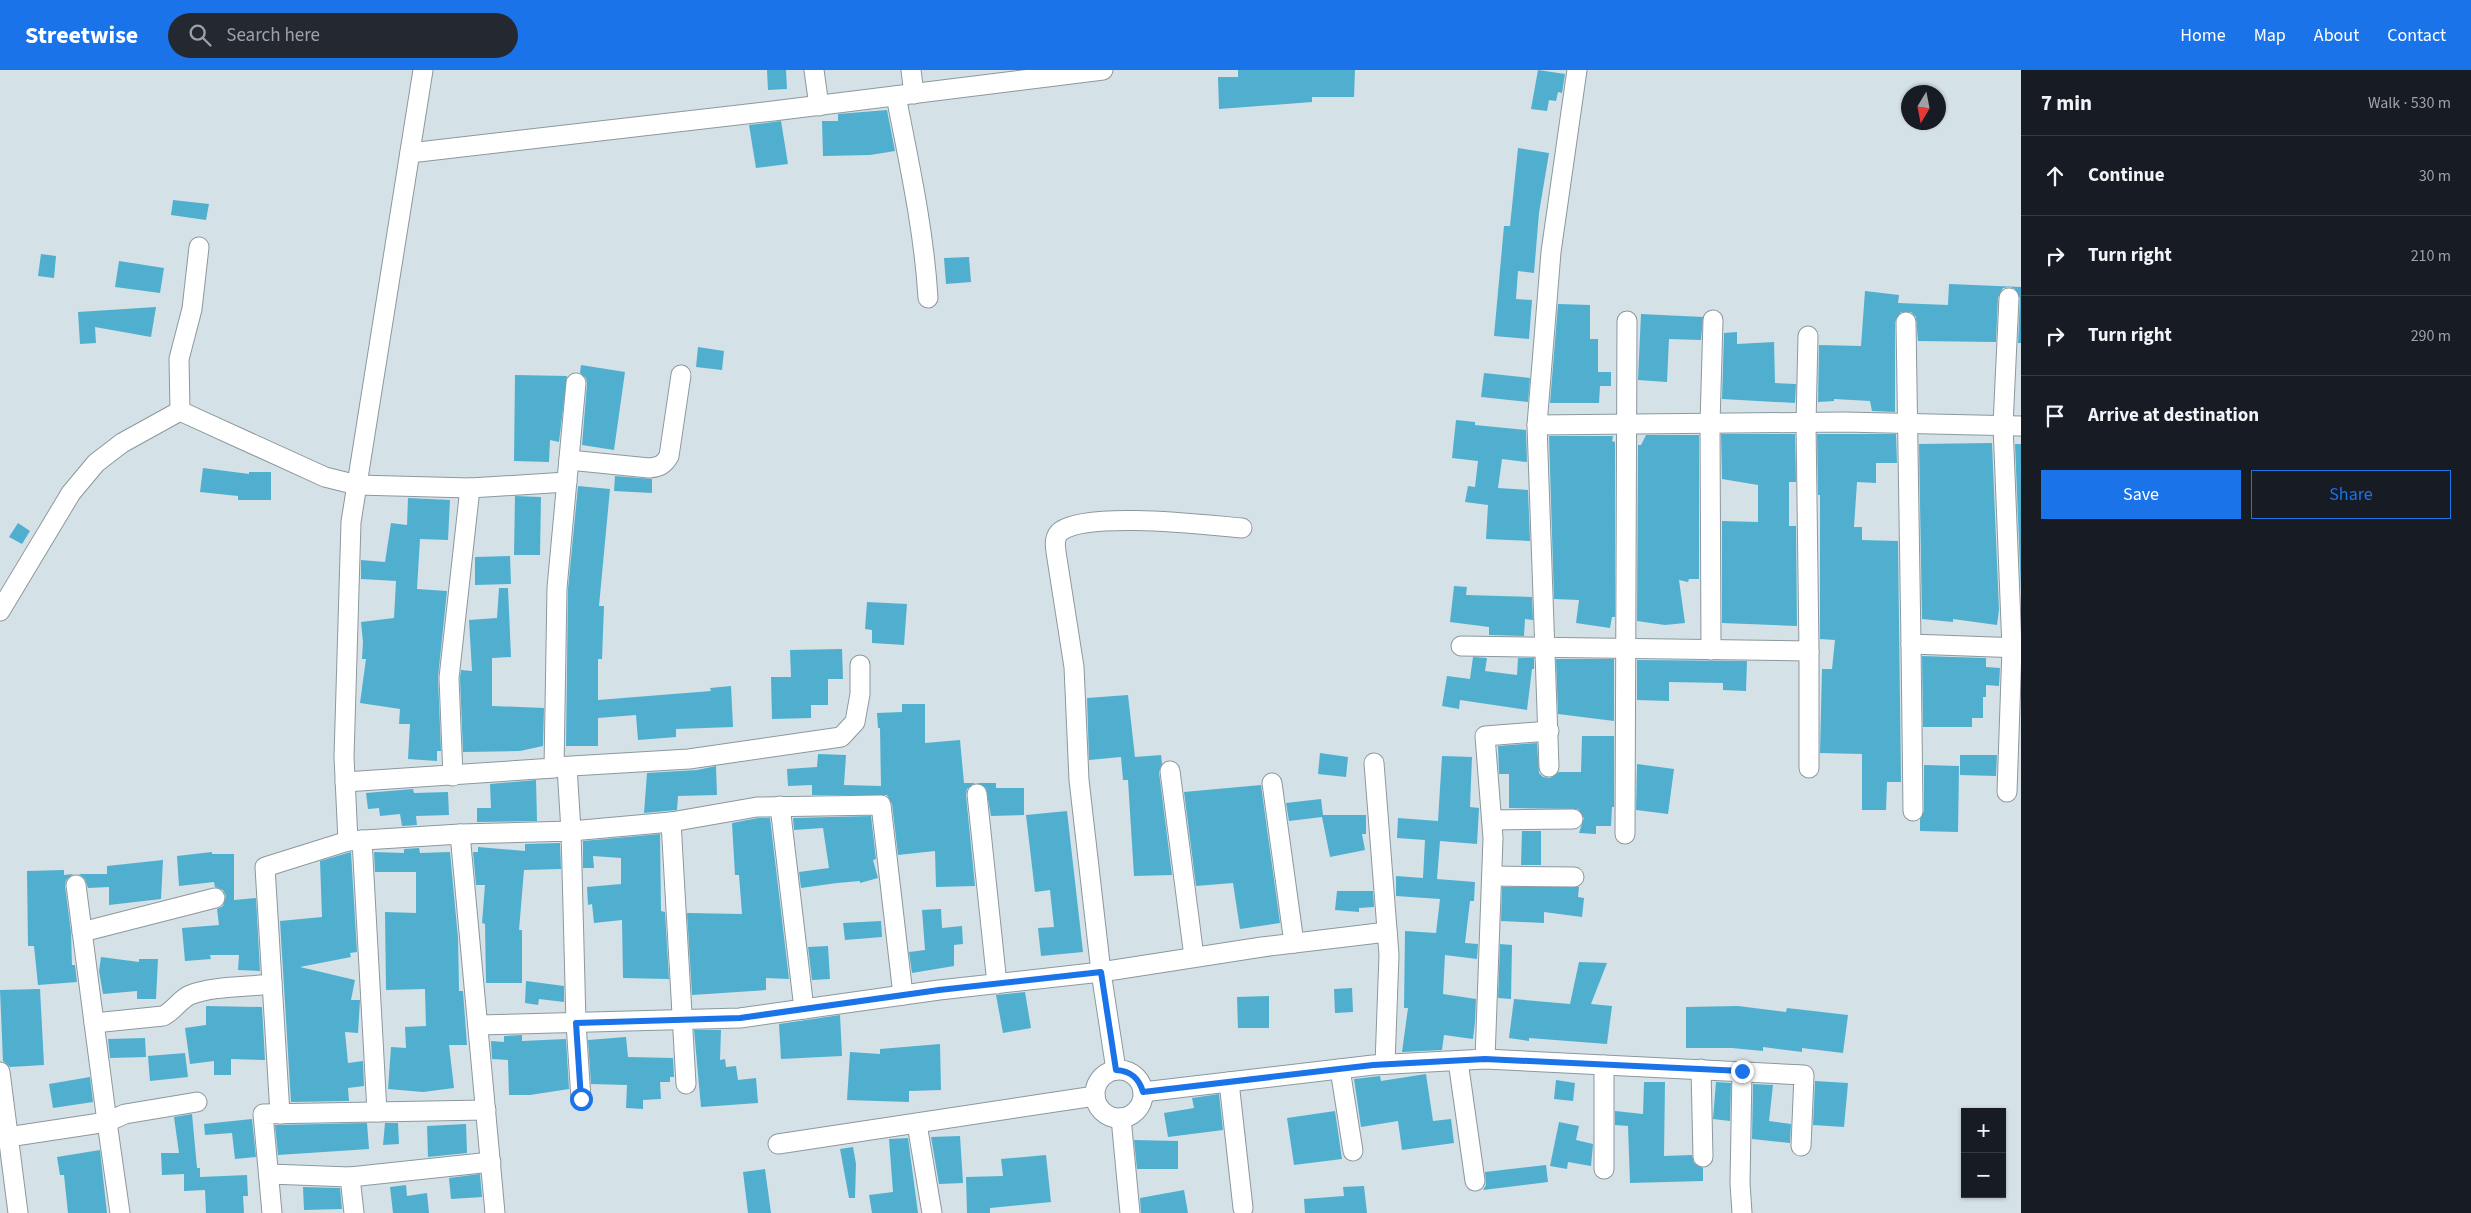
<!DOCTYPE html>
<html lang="en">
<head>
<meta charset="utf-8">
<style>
	:root { --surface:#171b24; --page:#242831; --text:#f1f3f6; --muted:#9ea1a6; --line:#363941; --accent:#1a73e8 }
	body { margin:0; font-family:"Source Sans 3",sans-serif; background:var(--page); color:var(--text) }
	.controls { position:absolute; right:15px; bottom:15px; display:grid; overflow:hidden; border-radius:0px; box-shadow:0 1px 4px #0004 }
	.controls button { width:45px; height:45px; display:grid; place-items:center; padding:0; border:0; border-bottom:1px solid var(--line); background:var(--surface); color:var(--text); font:25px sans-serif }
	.compass { position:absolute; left:1901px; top:15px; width:45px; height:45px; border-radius:50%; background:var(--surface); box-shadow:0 1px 4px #0004; rotate:190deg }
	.stop { position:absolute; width:15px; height:15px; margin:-11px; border:4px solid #1a73e8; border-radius:50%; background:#fff }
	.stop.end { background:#1a73e8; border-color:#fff; box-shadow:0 1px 5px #0008 }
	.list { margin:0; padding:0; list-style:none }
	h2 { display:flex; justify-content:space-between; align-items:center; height:65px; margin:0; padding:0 20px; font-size:21px }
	h2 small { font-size:16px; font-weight:400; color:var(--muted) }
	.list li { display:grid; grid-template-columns:32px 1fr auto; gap:15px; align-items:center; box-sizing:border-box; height:80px; padding:0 20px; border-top:1px solid var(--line) }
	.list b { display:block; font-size:19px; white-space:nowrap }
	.list em { font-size:16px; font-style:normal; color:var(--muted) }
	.actions { display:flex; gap:10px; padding:15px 20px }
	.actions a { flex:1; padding:11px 0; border:1px solid var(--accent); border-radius:0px; text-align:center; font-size:18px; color:var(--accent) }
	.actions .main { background:var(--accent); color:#fff }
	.icon { flex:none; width:28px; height:28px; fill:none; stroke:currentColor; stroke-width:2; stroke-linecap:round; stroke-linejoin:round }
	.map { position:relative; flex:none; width:2021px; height:1143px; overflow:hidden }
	header { display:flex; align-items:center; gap:30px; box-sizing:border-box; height:70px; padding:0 25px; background:var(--accent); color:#fff }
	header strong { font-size:24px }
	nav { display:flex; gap:28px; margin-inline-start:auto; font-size:18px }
	.search { width:350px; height:45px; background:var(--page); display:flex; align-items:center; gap:12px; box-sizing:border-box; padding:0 18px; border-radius:28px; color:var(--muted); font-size:19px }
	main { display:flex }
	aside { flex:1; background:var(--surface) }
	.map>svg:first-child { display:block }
	.building { fill:#50afcf }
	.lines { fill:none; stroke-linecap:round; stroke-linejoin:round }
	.minor-casing { stroke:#8c989d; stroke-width:21 }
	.minor { stroke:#fff; stroke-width:19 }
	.route { stroke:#1a73e8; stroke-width:6 }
</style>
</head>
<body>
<header>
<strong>Streetwise</strong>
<div class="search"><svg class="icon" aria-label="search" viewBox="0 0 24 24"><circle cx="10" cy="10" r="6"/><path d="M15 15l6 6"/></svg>Search here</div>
<nav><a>Home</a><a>Map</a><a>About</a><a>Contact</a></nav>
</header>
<main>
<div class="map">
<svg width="2021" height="1143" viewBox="0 0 2021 1143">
	<rect width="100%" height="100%" fill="#d4e1e7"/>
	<g class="building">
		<path d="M767,0H786L787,19L768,20Z"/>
		<path d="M1238,0H1355L1354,27H1312V32L1219,39L1218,7H1238Z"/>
		<path d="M1538,0L1565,4L1562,23L1558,22L1556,31L1549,30L1547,41L1531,39Z"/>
		<path d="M887,40L895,81L870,85L823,86L822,51H838V44Z"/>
		<path d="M781,51L788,94L756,98L749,55Z"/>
		<path d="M1518,78L1549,83L1539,143L1534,203L1518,201L1516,229L1532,230L1529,269L1494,266L1504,156H1510Z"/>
		<path d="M173,130L209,134L206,150L171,145Z"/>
		<path d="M41,184L56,186L54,208L38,206Z"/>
		<path d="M969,187L971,212L946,214L944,188Z"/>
		<path d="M119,191L164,198L160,223L115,217Z"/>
		<path d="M1949,214L2021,217V273H2018L2020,228L2015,219L2010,217L2003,218L1998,227L1996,272L1918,271L1916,247L1911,242H1901L1895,252V342L1872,341L1870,331L1834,329V331L1818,332L1819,275L1861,276L1865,221L1899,225L1898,233L1948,235Z"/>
		<path d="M1558,234L1590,235V269H1598V302H1611V316H1600L1599,333H1550Z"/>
		<path d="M156,237L151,267L95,257L96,273L80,274L78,242Z"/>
		<path d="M1641,244L1703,247L1701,270L1669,269L1667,312L1638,310Z"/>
		<path d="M1737,262V274L1774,272L1775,313L1796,314L1795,333L1722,329L1724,263Z"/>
		<path d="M698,277L724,281L722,300L696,297Z"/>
		<path d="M581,295L625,302L614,380L582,375L587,314L586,308L580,303Z"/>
		<path d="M1484,303L1530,308L1528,332L1481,327Z"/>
		<path d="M515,305L567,306L559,372L550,370L549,392L514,391Z"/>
		<path d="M1456,350L1475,352V355L1526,360L1527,392L1502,389L1498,418L1528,420L1530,471L1486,469L1488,435L1465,432L1468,416L1475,417L1478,391L1452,388Z"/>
		<path d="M1721,364H1795L1796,412H1789V456H1796L1797,556L1722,553V451L1758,452V415L1722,409Z"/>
		<path d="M1817,364H1896L1897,393H1876V413L1857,412L1854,457H1862V470L1898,471L1901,712H1887L1886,740H1862V684L1820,683L1822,599H1832L1835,570L1820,569V425H1818Z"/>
		<path d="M1646,365H1699V509H1689L1688,512L1679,510L1685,553L1665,555L1637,551L1638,375H1641Z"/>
		<path d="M1549,366H1613L1612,371L1615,372V547H1612L1610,558L1576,553L1579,530L1554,529Z"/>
		<path d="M1992,373L1999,540L1997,555L1953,549V552L1922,549L1919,374Z"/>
		<path d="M2015,374H2021V522Z"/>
		<path d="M203,398L249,404V402H271V430H238V426L200,422Z"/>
		<path d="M615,406L652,409V423L614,421Z"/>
		<path d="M578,416L610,419L599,536H604L602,589H598V630L711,621L710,618L731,616L733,657L676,659V667L638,670L636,645L598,648V676H566L568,519Z"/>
		<path d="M515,426L541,427L540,485H514Z"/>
		<path d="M408,428L450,430L448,470L420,469L417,519L447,521L438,607L441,681H437V691L408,689L410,654H399L400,639L360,633L366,589H362L363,572L361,552L394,548L396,511L361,509V490L385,492L391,453L407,455Z"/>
		<path d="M18,453L30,461L22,474L9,467Z"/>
		<path d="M510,486L511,514L475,515V487Z"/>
		<path d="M1454,516L1467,517L1466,525L1532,527L1533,550L1525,549L1524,566L1489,565V557L1450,552Z"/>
		<path d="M499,518H508L511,587L492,588V636L544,638L543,676L520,681L463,682L460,608L461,600L472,601L469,550L497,548Z"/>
		<path d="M867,532L907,534L904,575L872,573V560L865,559Z"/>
		<path d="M842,579L843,609H828V635H811V648L772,649L771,607H791L790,580Z"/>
		<path d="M1922,586L1986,588V597L2000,598L1999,616L1986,615V627H1983V648H1972V657H1923Z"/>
		<path d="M1473,587L1487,588L1485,601L1517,605L1518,588H1534V599H1532L1527,640L1460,630L1459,639L1442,636L1447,606L1470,609Z"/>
		<path d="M1556,589H1614V651L1558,644Z"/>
		<path d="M1637,590L1747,591L1746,621L1723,620V613L1669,612V631L1637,630Z"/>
		<path d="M1128,625L1135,687L1161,685L1162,694L1159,702L1172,805L1134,806L1128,710H1123L1121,687L1089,690L1087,628Z"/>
		<path d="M902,634H925V673L960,670L964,713H975L967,719L966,725L975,816L936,817L935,781L898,785L892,734L887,725H812V715L788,716L787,699L817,697L818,684L846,685L844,715L881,716L880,658H878L877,643L902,642Z"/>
		<path d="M1582,666H1614V737H1612L1611,756H1596V764L1579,763L1584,748L1578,739L1509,738V704H1499L1498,676L1537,673L1539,703L1543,707L1550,708L1559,702H1581Z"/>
		<path d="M1320,683L1348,687L1346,707L1318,704Z"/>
		<path d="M1960,685H1997L1996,706L1960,705Z"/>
		<path d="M1442,686L1472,687L1470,737L1479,738L1477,774L1440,771L1437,809L1475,812L1474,831H1470L1465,873L1478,874L1477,889L1445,885L1443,924L1476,929L1475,952L1473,969L1444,965L1442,980L1402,982L1408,938H1404L1405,861L1436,863L1440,829L1396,826V806L1423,808L1425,770L1397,768L1398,748L1438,751Z"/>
		<path d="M1637,694L1674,699L1668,744L1636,740Z"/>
		<path d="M1924,695L1959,696L1958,762L1920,761V749L1924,741Z"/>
		<path d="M716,696L717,725L678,726L677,740L644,743L647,703L697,700Z"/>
		<path d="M536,710L537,751L477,752V738H491L490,714Z"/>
		<path d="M977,713H996V718H1024V745L991,746L986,718Z"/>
		<path d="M1261,715L1280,853L1240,859L1233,813L1196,816L1184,722Z"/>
		<path d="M413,719L414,723L448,722L449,745L416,746L417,755L402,756L400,744L380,746L379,738L368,739L366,723Z"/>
		<path d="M1321,729L1323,745H1366V764H1362L1365,780L1330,787L1322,747L1289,751L1286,733Z"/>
		<path d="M1067,741L1083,882L1041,886L1038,858L1054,857L1050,820L1035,822L1026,745Z"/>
		<path d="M871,746L876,789L873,790L878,808L860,813V811L837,813L801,818L799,802L829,798L823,758L794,760L793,748Z"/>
		<path d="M758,748H770L789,909L766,908V920L692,925L687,843L742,844L739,805H735L732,753Z"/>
		<path d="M1522,761H1541V795H1521Z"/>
		<path d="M660,764L661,841L665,842L669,909L623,908L622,850L594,853L592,834L588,835L587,817L621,814V788L593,786L594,798H583V771Z"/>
		<path d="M560,773L561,799L524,800L519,860H522V913H486L485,854L482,853L485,815H476L473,782H478V777L525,781V774Z"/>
		<path d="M419,778L420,783L450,782L458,868L459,918V921H463L467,975H449L454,1018L423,1022L388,1019L391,977L406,978L405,957L426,956L425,919L386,920L385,842L416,843V802H375L374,782L404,783V779Z"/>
		<path d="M212,782V784H234V830L256,828L260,901L238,900L239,885H210L211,889L185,891L182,858L219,855L217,839L223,836L226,826L223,820L215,817L214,812L179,816L177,786Z"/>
		<path d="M351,782L357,882L350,883L351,887L300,897L355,910L351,930H360L358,963L345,962L348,993L363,991L364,1016L348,1018L349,1031L291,1032L280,851L322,847L320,791Z"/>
		<path d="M163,790L161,829L109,835V817L88,818L85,809L79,804H107V796Z"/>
		<path d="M64,800V805L73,804L66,810L65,816L71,862L72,895H75L77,912L38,915L34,876H28L27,801Z"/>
		<path d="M1502,817H1579L1578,827L1584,828L1582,847L1544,842V853L1501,851Z"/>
		<path d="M1337,821H1373L1374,837L1359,838V842L1335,840Z"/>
		<path d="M941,839L942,858L962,856L963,874L954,875V896L912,903L909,882L925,880L922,840Z"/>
		<path d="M881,851L882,867L845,870L843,853Z"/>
		<path d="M1500,874L1512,875L1511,929L1498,928Z"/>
		<path d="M828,876L830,909L812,910L808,877Z"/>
		<path d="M101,887L139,892V889H158L156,929H137V921L103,924L99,901Z"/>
		<path d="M1579,892L1607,893L1591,934L1612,936L1607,974L1529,968V971L1509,968L1514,929L1570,934Z"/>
		<path d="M526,911L564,916V932L539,929L538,935L525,933Z"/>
		<path d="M1352,918L1353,942L1335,943L1334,919Z"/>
		<path d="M40,919L44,995L10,997L3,991L0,920Z"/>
		<path d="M1025,922L1031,958L1003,963L996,925Z"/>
		<path d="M1269,926V958H1238L1237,927Z"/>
		<path d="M206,936L262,937L265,990L231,989V1005H214V991L190,994L185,958L206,955Z"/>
		<path d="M1738,936L1786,942L1787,938L1848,945L1843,983L1802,978V982L1763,977V981L1732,978H1686V937Z"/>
		<path d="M840,945L842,986L781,989L779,954Z"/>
		<path d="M694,960H721L720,990L725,989L726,997L736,996L738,1010L756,1008L758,1033L701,1037Z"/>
		<path d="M522,965V971L566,969L569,1019L530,1025H509L508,990L492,989L491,971L504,972V966Z"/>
		<path d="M626,967L628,987L673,988L674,1007H670V1012H660L661,1029L643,1030V1039L626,1038L627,1015L591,1014L588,970Z"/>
		<path d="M145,968L146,987L110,988L108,969Z"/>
		<path d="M940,974L941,1020L909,1021V1032L847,1030L850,982L880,984V979Z"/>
		<path d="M185,983L188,1007L150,1011L148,986Z"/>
		<path d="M1426,1004L1433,1051L1451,1049L1454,1073L1402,1080L1398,1051L1361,1057L1354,1009L1380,1006L1381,1011Z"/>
		<path d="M90,1007L93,1032L53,1038L49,1014Z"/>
		<path d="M1556,1010L1575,1013L1573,1031L1554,1029Z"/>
		<path d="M1815,1011L1848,1013L1844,1057L1813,1055Z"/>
		<path d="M1644,1012H1665L1664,1086L1692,1085L1694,1093L1703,1098V1111L1630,1113L1628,1056L1615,1055V1041L1643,1044Z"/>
		<path d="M1716,1012L1731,1013L1730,1051L1713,1049Z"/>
		<path d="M1753,1014L1773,1015L1769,1051L1791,1054L1790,1073L1752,1069Z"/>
		<path d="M1219,1024L1223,1060L1168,1067L1164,1043L1194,1038L1192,1028Z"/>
		<path d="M1335,1041L1342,1089L1294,1095L1287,1048Z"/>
		<path d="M192,1044L197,1098H200V1107L247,1105L248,1126H243L244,1143H206L205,1120L184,1121V1104L162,1105L161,1083H179L174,1047Z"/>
		<path d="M252,1049L256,1087L235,1089L232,1063L205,1065L204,1054Z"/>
		<path d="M1559,1052L1579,1056L1576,1070L1593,1074L1591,1096L1568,1092L1567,1099L1550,1096Z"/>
		<path d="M367,1053L369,1079L278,1085L275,1055Z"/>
		<path d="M385,1053H398L399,1074L383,1075Z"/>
		<path d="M466,1054L467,1083L428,1087L427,1056Z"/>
		<path d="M960,1066L963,1113L939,1114L931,1067Z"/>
		<path d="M908,1068L918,1143H872L869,1125L893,1122L889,1069Z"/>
		<path d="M1134,1070L1178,1071V1099H1137Z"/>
		<path d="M853,1077L856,1094L855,1128H849L840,1079Z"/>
		<path d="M100,1080L107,1143H68L64,1105H60L57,1087Z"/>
		<path d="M1046,1085L1051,1132L990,1138V1143H967L966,1107L1003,1106L1001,1089Z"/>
		<path d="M1546,1095L1548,1112L1483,1120L1486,1115L1485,1102Z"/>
		<path d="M765,1099L771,1143H748L743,1102Z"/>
		<path d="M480,1104L482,1127L451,1129L449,1108Z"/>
		<path d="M406,1115L407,1126L427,1123L429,1143H393L390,1117Z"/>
		<path d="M1364,1116L1367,1143H1305L1304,1129L1344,1126L1343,1117Z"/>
		<path d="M303,1117L340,1118L342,1139L304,1140Z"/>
		<path d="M1184,1120L1188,1143H1141L1140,1128Z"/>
	</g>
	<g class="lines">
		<defs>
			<g id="minor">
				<path d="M423,0L351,452L344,687L348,771L460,764L495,1143"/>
				<path d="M814,0L819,36"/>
				<path d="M911,0L914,24"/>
				<path d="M896,26C909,93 924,160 928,228"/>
				<path d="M410,83L773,41L1103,0"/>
				<path d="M199,177L192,239L179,289L180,341L325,407L357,415L470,418L567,412"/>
				<path d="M1906,252L1911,574L2021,578"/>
				<path d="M1537,355L1843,352L2021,356"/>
				<path d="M569,390L649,398C659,397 664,395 669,386L681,305"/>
				<path d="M0,541L71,423L96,393L122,373L180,341"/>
				<path d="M1911,574L1913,741"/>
				<path d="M1461,576L1809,581L1806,353L1808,266"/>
				<path d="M1711,580L1710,353L1713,250"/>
				<path d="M1809,581V698"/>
				<path d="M1374,693L1389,885L1385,994"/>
				<path d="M555,697L689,689L841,667L855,652L860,624V595"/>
				<path d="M567,697L571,761L671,752L686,1014"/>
				<path d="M1549,697L1537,355L1551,182L1577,0"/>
				<path d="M1170,701L1194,887"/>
				<path d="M453,706L449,608L470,418"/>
				<path d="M345,712L554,698L557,518L576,313"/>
				<path d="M1272,713L1294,873"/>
				<path d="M2007,722L2012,578L2003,355L2009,228"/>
				<path d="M977,724L997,914"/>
				<path d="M780,736L804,939"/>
				<path d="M1492,750L1573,749"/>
				<path d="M671,752L757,737L881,735L903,925"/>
				<path d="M460,764L571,761L576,953L581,1029"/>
				<path d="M1625,764L1627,251"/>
				<path d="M362,770L377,1042"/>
				<path d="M1492,806L1574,807"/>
				<path d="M82,862L215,828"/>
				<path d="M94,953L163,946C174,941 180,929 190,925C212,916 248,917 272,914"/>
				<path d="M478,955L740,948L939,920L1101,902L1079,710L1074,597L1056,482C1055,475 1054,466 1061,461C1089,441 1206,455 1242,458"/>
				<path d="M1485,989L1804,1005L1801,1076"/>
				<path d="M1458,991L1475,1111"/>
				<path d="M1604,995V1099"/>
				<path d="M1340,999L1353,1081"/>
				<path d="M1701,999L1703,1087"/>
				<path d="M1116,1000L1101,902L1262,877L1387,862"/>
				<circle cx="1119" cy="1024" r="24"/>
				<path d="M1742,1001L1740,1113L1742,1143"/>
				<path d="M0,1002L18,1143"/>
				<path d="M1229,1012L1243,1138"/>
				<path d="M1143,1022L1373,995L1485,989L1493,768L1485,666L1549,661"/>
				<path d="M280,1044L265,797L348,771"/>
				<path d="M1121,1048L1130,1143"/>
				<path d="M917,1054L932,1143"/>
				<path d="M8,1067L107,1052L76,815"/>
				<path d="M778,1074L1095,1026"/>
				<path d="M269,1104L350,1107L354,1143"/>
				<path d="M350,1107L491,1092"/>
				<path d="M120,1143L107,1052L125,1044L197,1032"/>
				<path d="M272,1143L263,1044L486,1040"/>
			</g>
		</defs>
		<use href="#minor" class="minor-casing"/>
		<use href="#minor" class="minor"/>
	</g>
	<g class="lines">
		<path class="route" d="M581,1029L576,953L740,948L939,920L1101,902L1116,1000C1131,1001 1139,1008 1143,1022L1373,995L1485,989L1742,1001"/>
	</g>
</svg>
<div class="controls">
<button>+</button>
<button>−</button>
</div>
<svg class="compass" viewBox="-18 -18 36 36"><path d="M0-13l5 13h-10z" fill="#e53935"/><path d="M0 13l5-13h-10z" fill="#9ea1a6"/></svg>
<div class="stop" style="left:581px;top:1029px"></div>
<div class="stop end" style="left:1742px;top:1001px"></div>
</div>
<aside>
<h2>7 min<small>Walk · 530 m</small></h2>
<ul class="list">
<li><svg class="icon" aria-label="ahead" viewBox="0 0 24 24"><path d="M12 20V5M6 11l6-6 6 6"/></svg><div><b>Continue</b></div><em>30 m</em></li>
<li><svg class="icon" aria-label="right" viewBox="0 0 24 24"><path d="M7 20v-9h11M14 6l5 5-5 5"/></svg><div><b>Turn right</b></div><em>210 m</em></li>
<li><svg class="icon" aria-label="right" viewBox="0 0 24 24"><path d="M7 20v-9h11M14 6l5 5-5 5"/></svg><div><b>Turn right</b></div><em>290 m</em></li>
<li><svg class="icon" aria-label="arrive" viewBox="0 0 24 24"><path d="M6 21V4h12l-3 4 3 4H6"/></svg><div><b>Arrive at destination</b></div></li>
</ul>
<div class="actions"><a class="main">Save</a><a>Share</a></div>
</aside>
</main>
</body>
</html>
